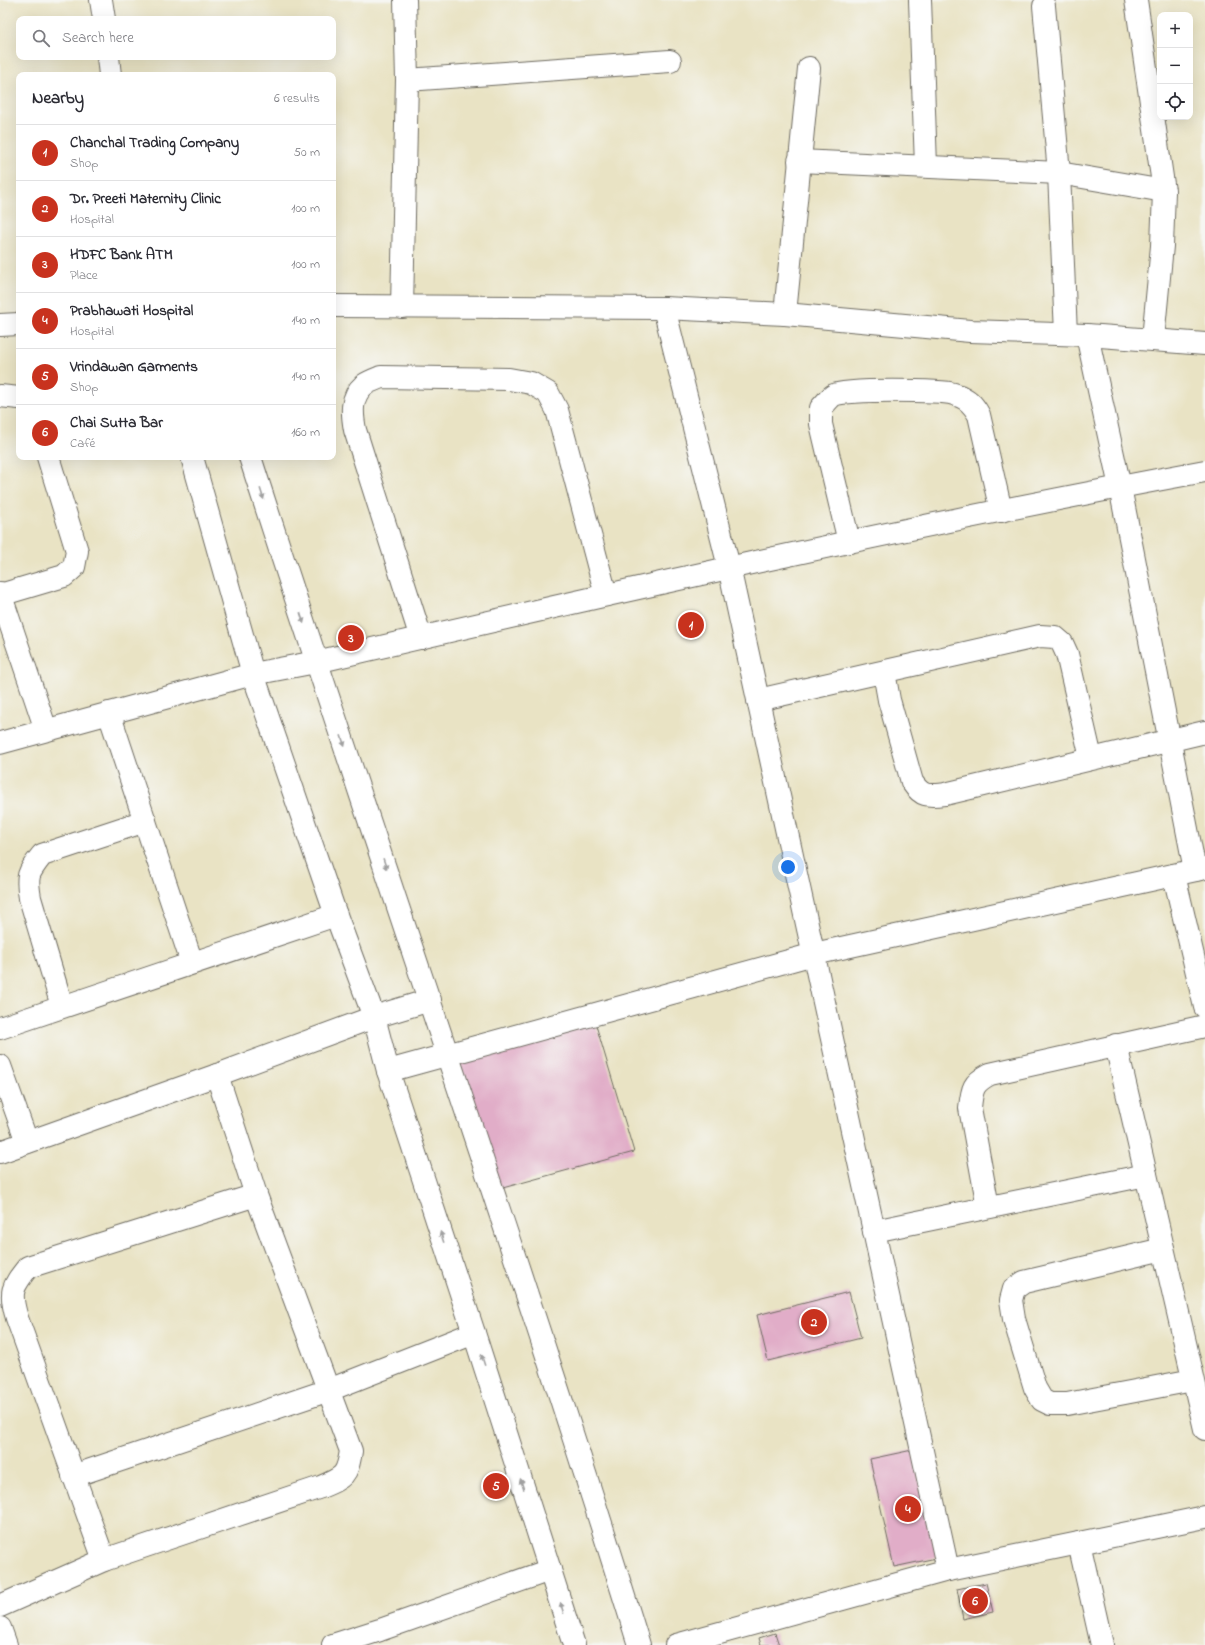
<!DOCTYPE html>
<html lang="en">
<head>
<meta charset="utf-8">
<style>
	:root { --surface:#fff; --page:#f7f7f7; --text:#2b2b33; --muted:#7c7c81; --line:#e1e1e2; --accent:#c8321e }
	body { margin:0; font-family:"Indie Flower",sans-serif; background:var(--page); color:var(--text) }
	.controls { position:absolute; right:12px; top:12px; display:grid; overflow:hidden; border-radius:8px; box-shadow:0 4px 16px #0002 }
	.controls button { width:36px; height:36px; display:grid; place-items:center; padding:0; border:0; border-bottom:1px solid var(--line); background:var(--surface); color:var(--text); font:20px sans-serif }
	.you { position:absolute; left:788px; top:867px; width:14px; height:14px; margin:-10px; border:3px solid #fff; border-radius:50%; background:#1a73e8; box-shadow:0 0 0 6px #1a73e833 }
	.badge { display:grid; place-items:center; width:26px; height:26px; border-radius:50%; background:var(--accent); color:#fff; font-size:13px; font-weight:700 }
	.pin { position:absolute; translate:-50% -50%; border:2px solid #fff; box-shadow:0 1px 4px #0006 }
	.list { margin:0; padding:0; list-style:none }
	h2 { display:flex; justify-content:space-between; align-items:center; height:52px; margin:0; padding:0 16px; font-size:17px }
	h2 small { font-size:13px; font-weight:400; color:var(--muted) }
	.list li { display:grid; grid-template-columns:26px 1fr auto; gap:12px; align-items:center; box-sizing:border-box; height:56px; padding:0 16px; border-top:1px solid var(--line) }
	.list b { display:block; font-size:15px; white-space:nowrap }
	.list p { margin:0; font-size:13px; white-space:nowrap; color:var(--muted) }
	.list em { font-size:13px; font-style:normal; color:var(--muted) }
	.icon { flex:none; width:22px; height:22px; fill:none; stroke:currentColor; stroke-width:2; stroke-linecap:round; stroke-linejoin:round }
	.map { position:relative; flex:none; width:1205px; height:1645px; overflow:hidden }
	.search { position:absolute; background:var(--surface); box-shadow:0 4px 16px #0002; left:16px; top:16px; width:320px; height:44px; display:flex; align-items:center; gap:10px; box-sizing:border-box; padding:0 14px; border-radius:8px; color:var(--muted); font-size:15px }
	.panel { position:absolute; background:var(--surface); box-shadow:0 4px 16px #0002; left:16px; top:72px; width:320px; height:388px; border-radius:8px }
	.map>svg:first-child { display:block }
	.building { fill:#e1adc8 }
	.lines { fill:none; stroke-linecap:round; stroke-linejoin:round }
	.minor-casing { stroke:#6e6b61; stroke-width:24 }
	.minor { stroke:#fff; stroke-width:22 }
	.oneway { fill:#a0a0a0 }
</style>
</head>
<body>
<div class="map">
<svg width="1205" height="1645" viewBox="0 0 1205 1645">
	<rect width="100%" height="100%" fill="#f6f6f2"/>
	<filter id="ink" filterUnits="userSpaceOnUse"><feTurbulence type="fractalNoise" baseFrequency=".025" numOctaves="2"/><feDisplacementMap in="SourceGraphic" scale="8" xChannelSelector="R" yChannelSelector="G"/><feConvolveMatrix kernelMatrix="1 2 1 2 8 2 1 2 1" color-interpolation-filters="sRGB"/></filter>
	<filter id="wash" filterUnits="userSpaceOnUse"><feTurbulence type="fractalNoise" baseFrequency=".012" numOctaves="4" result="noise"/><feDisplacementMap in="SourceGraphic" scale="16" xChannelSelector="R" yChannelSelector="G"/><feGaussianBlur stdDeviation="0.9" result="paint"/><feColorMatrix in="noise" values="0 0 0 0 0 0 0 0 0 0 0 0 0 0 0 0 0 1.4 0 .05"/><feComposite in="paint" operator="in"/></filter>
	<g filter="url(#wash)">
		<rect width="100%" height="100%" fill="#e9e3c4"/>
		<g id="blocks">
			<g class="building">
				<path d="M357,629L360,642L344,647L341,633Z"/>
				<path d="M595,1022L634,1152L499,1189L457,1060Z"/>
				<path d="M849,1292L861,1338L768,1361L757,1315Z"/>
				<path d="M917,1449L941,1557L894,1567L870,1459Z"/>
				<path d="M986,1583L993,1612L963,1619L957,1589Z"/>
				<path d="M775,1633L779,1645H761L759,1638Z"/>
			</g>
		</g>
	</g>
	<g filter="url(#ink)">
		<use href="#blocks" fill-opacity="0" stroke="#6e6b61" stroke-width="1"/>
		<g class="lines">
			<defs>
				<g id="minor">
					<path d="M101,0L104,19"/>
					<path d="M920,0L926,166"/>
					<path d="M1136,0L1164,191L1162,246L1153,339"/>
					<path d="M1044,6L1059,173L1066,334"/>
					<path d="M108,57L110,75"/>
					<path d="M407,80L670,61"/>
					<path d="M799,161L1059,173L1164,191"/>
					<path d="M333,306L664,308L785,314L970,331L1087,335L1205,344"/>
					<path d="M402,307L407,80L405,0"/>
					<path d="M664,308L729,567L948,1570"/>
					<path d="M785,314L809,68"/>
					<path d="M0,325L19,324"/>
					<path d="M1087,335L1120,487L1195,870"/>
					<path d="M0,396L19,398"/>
					<path d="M192,457L253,674L336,915L374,1017L388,1071L474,1333L574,1645"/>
					<path d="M250,457C377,854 516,1247 639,1645"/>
					<path d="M849,542L821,424V408C825,404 830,397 834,395C845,389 941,390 954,394C967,398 973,404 979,415L1001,511"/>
					<path d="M0,593L46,730"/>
					<path d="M0,595L64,576L74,567L77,551L48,457"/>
					<path d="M421,638L355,430C352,414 350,397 364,385C368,382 376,379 381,377L509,379L531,383L548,393L557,410L606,595"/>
					<path d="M884,672L889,700L912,782C922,797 928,796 945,794L1205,732"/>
					<path d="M758,700L1040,636L1055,637L1062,643L1067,654L1091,758"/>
					<path d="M109,713L192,963"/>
					<path d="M0,743L253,674L316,662C611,593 907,526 1205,471"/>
					<path d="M1174,875L1205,1007"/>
					<path d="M62,1006L30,898C26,875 28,873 42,855L145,821"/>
					<path d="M0,1028L336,915"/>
					<path d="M1116,1045L1205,1429"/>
					<path d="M0,1066L27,1142"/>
					<path d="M388,1071L814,954L1205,868"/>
					<path d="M0,1152L217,1075L374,1017L430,1000"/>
					<path d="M988,1207L970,1108C972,1088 973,1083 990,1074L1205,1026"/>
					<path d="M874,1231L1146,1175"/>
					<path d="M1163,1249L1024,1282L1014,1289L1011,1300L1014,1319L1035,1388L1042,1400L1050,1404H1067L1193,1380"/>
					<path d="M73,1476L329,1390L474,1333"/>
					<path d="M1079,1543L1102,1645"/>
					<path d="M104,1560L17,1318C9,1292 12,1287 28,1267L256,1195"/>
					<path d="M0,1606L104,1560L321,1487C344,1477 347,1476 351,1451L256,1195L217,1075"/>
					<path d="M0,1628L6,1645"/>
					<path d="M333,1645L380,1630L550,1570"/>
					<path d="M676,1645L948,1570L1205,1517"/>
				</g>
			</defs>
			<use href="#minor" class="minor-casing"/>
			<use href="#minor" class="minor"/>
		</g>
		<defs><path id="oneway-solid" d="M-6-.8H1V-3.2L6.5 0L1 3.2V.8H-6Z"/></defs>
		<g class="oneway">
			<use href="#oneway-solid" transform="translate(262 494) rotate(72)"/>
			<use href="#oneway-solid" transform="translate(302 618) rotate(72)"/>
			<use href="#oneway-solid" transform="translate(343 741) rotate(71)"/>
			<use href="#oneway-solid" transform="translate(385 864) rotate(71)"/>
			<use href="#oneway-solid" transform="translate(442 1237) rotate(-108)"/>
			<use href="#oneway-solid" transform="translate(483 1360) rotate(-108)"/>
			<use href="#oneway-solid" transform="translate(522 1484) rotate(-108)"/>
			<use href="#oneway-solid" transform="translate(562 1608) rotate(-107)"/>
		</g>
	</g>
</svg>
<div class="controls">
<button>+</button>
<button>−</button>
<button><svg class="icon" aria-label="locate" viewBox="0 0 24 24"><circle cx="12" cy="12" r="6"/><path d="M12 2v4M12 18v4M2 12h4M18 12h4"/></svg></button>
</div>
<div class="you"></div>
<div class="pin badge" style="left:691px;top:625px">1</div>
<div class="pin badge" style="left:814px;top:1322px">2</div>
<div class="pin badge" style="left:351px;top:638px">3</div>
<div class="pin badge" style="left:908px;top:1509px">4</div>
<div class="pin badge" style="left:496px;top:1486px">5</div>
<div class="pin badge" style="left:975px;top:1601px">6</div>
<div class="search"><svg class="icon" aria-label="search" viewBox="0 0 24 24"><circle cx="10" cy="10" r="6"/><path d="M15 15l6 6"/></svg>Search here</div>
<section class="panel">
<h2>Nearby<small>6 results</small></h2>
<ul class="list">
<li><span class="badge">1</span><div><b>Chanchal Trading Company</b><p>Shop</p></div><em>50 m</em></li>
<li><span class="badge">2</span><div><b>Dr. Preeti Maternity Clinic</b><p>Hospital</p></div><em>100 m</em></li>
<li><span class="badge">3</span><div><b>HDFC Bank ATM</b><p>Place</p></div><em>100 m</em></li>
<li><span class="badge">4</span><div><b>Prabhawati Hospital</b><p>Hospital</p></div><em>140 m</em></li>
<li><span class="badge">5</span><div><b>Vrindawan Garments</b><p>Shop</p></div><em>140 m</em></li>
<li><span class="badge">6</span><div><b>Chai Sutta Bar</b><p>Café</p></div><em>160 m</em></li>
</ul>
</section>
</div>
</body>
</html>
